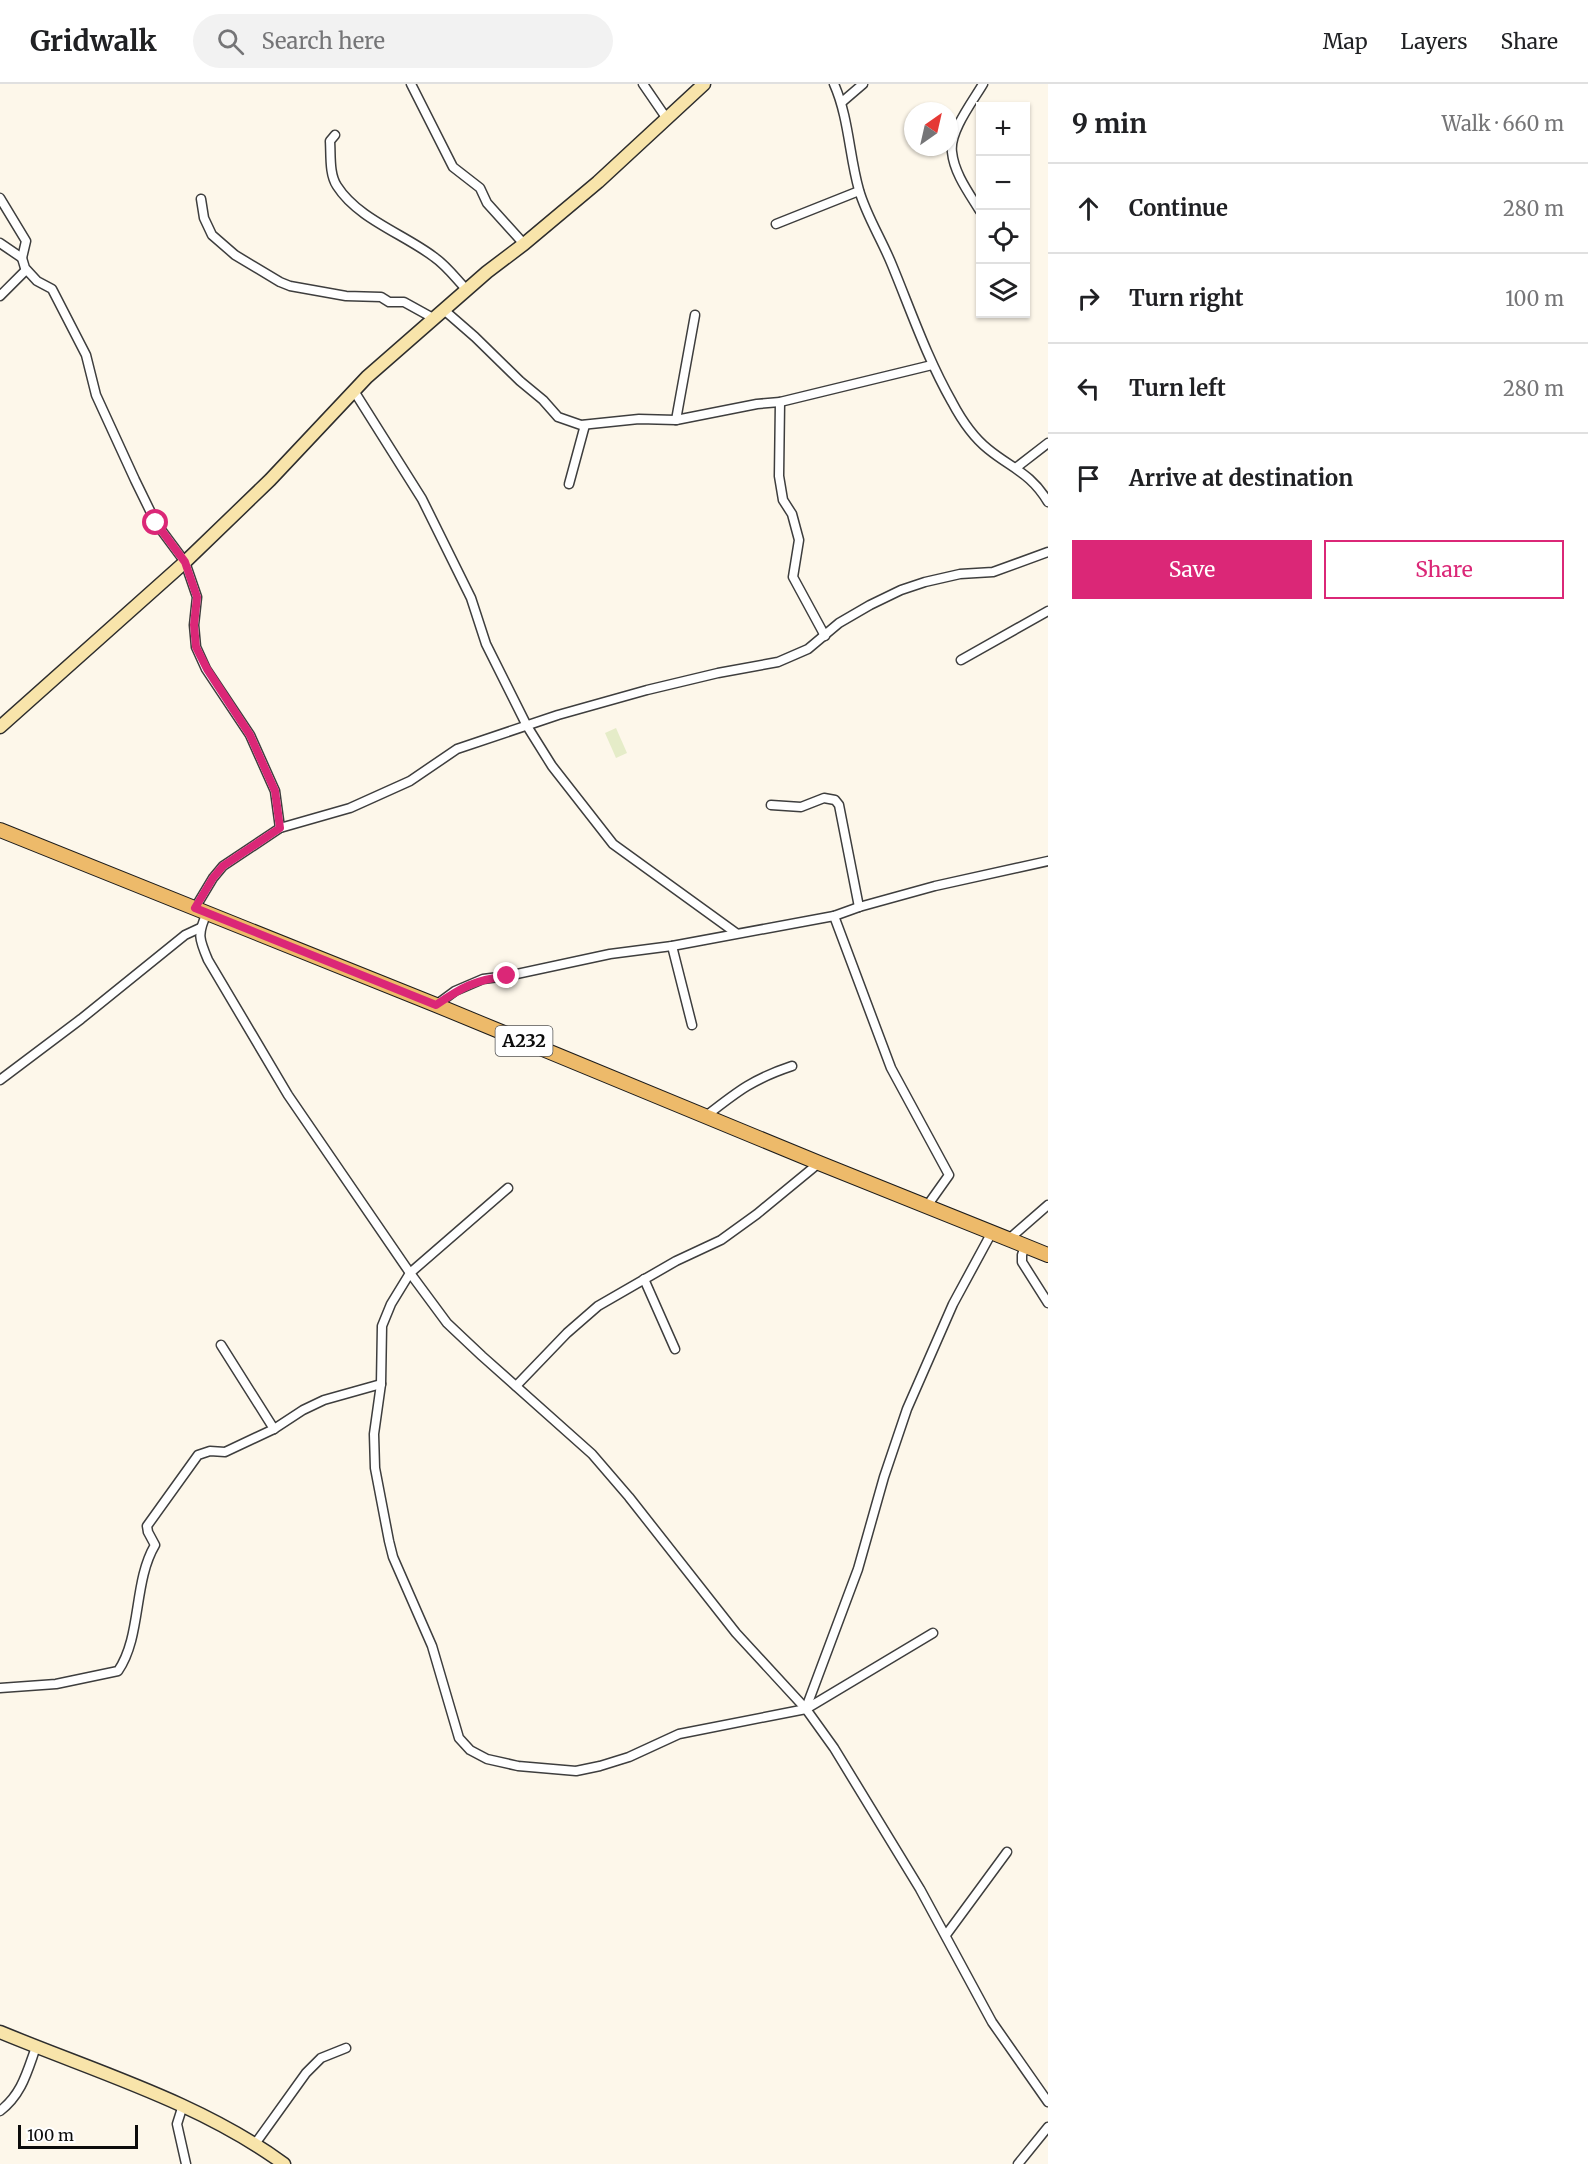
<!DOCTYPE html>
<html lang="en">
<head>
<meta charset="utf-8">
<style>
	:root { --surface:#fff; --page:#f2f2f2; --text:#202124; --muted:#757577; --line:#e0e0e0; --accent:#db2777 }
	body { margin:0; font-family:Merriweather,serif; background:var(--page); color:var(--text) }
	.controls { position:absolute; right:18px; top:18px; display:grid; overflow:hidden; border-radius:0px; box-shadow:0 2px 4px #0004 }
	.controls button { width:54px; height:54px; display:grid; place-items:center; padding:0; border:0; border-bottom:2px solid var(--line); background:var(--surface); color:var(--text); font:30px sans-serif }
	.compass { position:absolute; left:904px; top:18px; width:54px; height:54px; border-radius:50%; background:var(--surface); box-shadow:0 2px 4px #0004; rotate:34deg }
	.scale { position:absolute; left:18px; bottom:15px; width:120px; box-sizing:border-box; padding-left:6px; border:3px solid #0b0b0b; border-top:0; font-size:16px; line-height:21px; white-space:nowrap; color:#0b0b0b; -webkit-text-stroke:4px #fff; paint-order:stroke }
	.stop { position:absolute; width:18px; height:18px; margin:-14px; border:4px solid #db2777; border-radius:50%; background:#fff }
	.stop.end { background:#db2777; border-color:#fff; box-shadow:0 2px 6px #0008 }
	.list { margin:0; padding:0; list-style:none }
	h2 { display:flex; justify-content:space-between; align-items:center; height:78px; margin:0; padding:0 24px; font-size:26px }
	h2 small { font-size:20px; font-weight:400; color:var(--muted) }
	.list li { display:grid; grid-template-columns:39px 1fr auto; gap:18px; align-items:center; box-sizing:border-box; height:90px; padding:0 24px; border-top:2px solid var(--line) }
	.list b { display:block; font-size:22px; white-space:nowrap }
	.list em { font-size:20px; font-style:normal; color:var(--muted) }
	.actions { display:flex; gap:12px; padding:18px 24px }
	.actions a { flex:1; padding:14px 0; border:2px solid var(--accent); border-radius:0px; text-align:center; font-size:21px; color:var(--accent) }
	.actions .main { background:var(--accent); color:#fff }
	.icon { flex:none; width:33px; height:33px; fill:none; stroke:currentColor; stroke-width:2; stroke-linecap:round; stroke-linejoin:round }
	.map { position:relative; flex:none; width:1048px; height:2080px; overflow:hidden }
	header { display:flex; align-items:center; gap:36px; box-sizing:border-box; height:84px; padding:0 30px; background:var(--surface); border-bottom:2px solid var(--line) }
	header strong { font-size:28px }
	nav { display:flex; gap:33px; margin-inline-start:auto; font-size:21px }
	.search { width:420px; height:54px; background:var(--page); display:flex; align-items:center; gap:15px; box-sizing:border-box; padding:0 21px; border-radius:33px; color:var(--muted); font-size:22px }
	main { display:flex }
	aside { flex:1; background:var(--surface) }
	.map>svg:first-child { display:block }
	.pitch { fill:#e5ecc8 }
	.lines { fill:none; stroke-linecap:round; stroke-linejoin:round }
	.street-casing { stroke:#3e3e3e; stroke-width:11 }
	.secondary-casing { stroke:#2d2d2d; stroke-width:15 }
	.primary-casing { stroke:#1c1c1c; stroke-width:16 }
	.street { stroke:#fff; stroke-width:8 }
	.secondary { stroke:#f8e4aa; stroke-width:12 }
	.primary { stroke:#edba6a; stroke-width:14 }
	.route { stroke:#db2777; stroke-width:8 }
	.labels { text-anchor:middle; stroke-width:6; stroke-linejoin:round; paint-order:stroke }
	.shield { fill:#fff; stroke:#545454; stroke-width:1.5 }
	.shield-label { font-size:18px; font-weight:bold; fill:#0b0b0b }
</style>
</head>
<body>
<header>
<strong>Gridwalk</strong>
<div class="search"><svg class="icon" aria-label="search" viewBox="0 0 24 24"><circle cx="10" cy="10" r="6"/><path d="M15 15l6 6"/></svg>Search here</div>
<nav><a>Map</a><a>Layers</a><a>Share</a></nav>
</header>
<main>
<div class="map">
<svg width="1048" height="2080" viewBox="0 0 1048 2080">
	<rect width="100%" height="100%" fill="#fdf7ea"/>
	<path class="pitch" d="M616,644L627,669L616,674L605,649Z"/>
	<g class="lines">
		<defs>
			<g id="street">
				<path d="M411,0L453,83L480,104L487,119L524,160"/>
				<path d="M643,0L667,35"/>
				<path d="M834,0C849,34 849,71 859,106C866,131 882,156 892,181C911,227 927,274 952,318C961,335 973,353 988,365C1011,384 1031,389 1048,418"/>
				<path d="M842,18L863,0"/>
				<path d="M335,51L330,57C331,71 329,90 337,102C358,135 404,150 434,173C447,182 457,196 467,206"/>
				<path d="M0,114L26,157L22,174L25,184L37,197L52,205L86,271L96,311L135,396L156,439L185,478L197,513L194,541L196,563L206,585L250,651L275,707L280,744"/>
				<path d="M201,115L204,134L212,151L235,171L280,198L290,202L346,212L381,213L389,218H404L433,234"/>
				<path d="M980,127C969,109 954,89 952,68C949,48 973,17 983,0"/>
				<path d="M776,140L859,107"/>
				<path d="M0,159L22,174"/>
				<path d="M0,212L26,186"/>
				<path d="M444,226L475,253L520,297L543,316L558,333L581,341L639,335L676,336L757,320L780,318L932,281"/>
				<path d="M354,307L422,415L471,514L486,560L527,642L552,682L613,760L736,849"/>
				<path d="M780,318L779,392L783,416L792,430L799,456L793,493L825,552"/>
				<path d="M676,336L695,231"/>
				<path d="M1017,383L1048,359"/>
				<path d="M569,400L585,341"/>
				<path d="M961,576L1048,527"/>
				<path d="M771,721L801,723L824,714L835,716L839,721L859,823"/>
				<path d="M195,824L213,794L223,782L280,744L350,724L410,697L457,665L558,631L647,606L718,589L778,578L808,565L839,539L870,521L901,506L925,498L960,490L993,488L1048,468"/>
				<path d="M207,829C197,850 199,855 208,876L288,1011L410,1189L447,1239L482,1272L592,1370L629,1413L736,1549L806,1625L834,1664L920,1805L992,1938L1048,2018"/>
				<path d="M834,832L891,984L949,1091L927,1122"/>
				<path d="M672,862L692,941"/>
				<path d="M436,921L455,907L483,895L507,892L610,870L672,862L834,832L859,823L935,802L1048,777"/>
				<path d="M0,996L81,935L185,851L200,844"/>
				<path d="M706,1032C738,1007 753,995 792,982"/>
				<path d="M508,1104L410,1189L391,1220L382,1242L381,1300L374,1350L375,1384L389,1457L393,1473L432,1562L459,1654L470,1666L487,1675L518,1682L576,1687L600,1682L629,1673L679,1650L806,1625L933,1549"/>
				<path d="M1009,1155L1048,1121"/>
				<path d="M1025,1162L1022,1171V1178L1048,1219"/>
				<path d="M644,1195L675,1265"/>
				<path d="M221,1261L274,1345"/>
				<path d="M516,1302L567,1249L598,1222L676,1177L721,1156L757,1130L819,1079"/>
				<path d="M0,1604L56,1600L118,1587C142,1552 133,1498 155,1461L148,1448L147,1442L198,1371L210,1367L225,1368L274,1345L303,1326L324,1316L381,1300"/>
				<path d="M806,1624L858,1485L884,1393L907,1325L953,1220L992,1148"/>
				<path d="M946,1851L1007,1768"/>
				<path d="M183,2021L177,2040L186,2080"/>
				<path d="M0,2027C22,2010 27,1988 36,1963"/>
				<path d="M255,2060L306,1989L321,1974L346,1964"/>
				<path d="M1018,2080L1048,2043"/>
			</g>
			<g id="secondary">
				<path d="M0,643L185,478L270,396L367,293L487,188L524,160L598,98L704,0"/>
				<path d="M0,1948C96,1988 199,2018 284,2080"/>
			</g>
			<path id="primary" d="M0,746L436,921L819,1079L1048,1171"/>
		</defs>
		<use href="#street" class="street-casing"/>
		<use href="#secondary" class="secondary-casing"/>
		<use href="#primary" class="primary-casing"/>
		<use href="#street" class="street"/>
		<use href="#secondary" class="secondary"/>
		<use href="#primary" class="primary"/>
	</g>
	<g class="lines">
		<path class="route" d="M156,439L185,478L197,513L194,541L196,563L207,585L250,651L275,707L280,744L223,782L213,794L195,824L436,921C462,903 475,896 507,892"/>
	</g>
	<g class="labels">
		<rect class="shield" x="495.5" y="942" width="57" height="30" rx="4.5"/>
		<g class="shield-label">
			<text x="524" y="963">A232</text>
		</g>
	</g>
</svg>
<div class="controls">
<button>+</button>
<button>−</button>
<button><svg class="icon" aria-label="locate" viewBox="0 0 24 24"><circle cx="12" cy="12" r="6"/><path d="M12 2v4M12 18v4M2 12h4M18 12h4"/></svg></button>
<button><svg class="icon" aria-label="layers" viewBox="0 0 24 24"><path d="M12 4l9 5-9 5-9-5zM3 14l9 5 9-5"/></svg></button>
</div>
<svg class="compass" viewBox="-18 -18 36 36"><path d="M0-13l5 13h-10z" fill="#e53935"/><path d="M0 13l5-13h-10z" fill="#757577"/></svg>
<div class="scale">100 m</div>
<div class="stop" style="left:156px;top:439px"></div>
<div class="stop end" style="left:507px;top:892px"></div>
</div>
<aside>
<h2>9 min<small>Walk · 660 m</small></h2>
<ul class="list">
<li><svg class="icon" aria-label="ahead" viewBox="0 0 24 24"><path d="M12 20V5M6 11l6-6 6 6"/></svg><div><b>Continue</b></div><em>280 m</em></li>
<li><svg class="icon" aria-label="right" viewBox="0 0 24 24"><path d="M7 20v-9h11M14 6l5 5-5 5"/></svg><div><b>Turn right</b></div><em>100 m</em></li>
<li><svg class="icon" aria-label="left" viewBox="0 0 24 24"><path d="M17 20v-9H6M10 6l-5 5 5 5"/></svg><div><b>Turn left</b></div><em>280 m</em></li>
<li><svg class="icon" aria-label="arrive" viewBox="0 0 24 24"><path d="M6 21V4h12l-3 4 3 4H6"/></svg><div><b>Arrive at destination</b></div></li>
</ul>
<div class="actions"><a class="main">Save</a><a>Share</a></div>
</aside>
</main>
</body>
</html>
